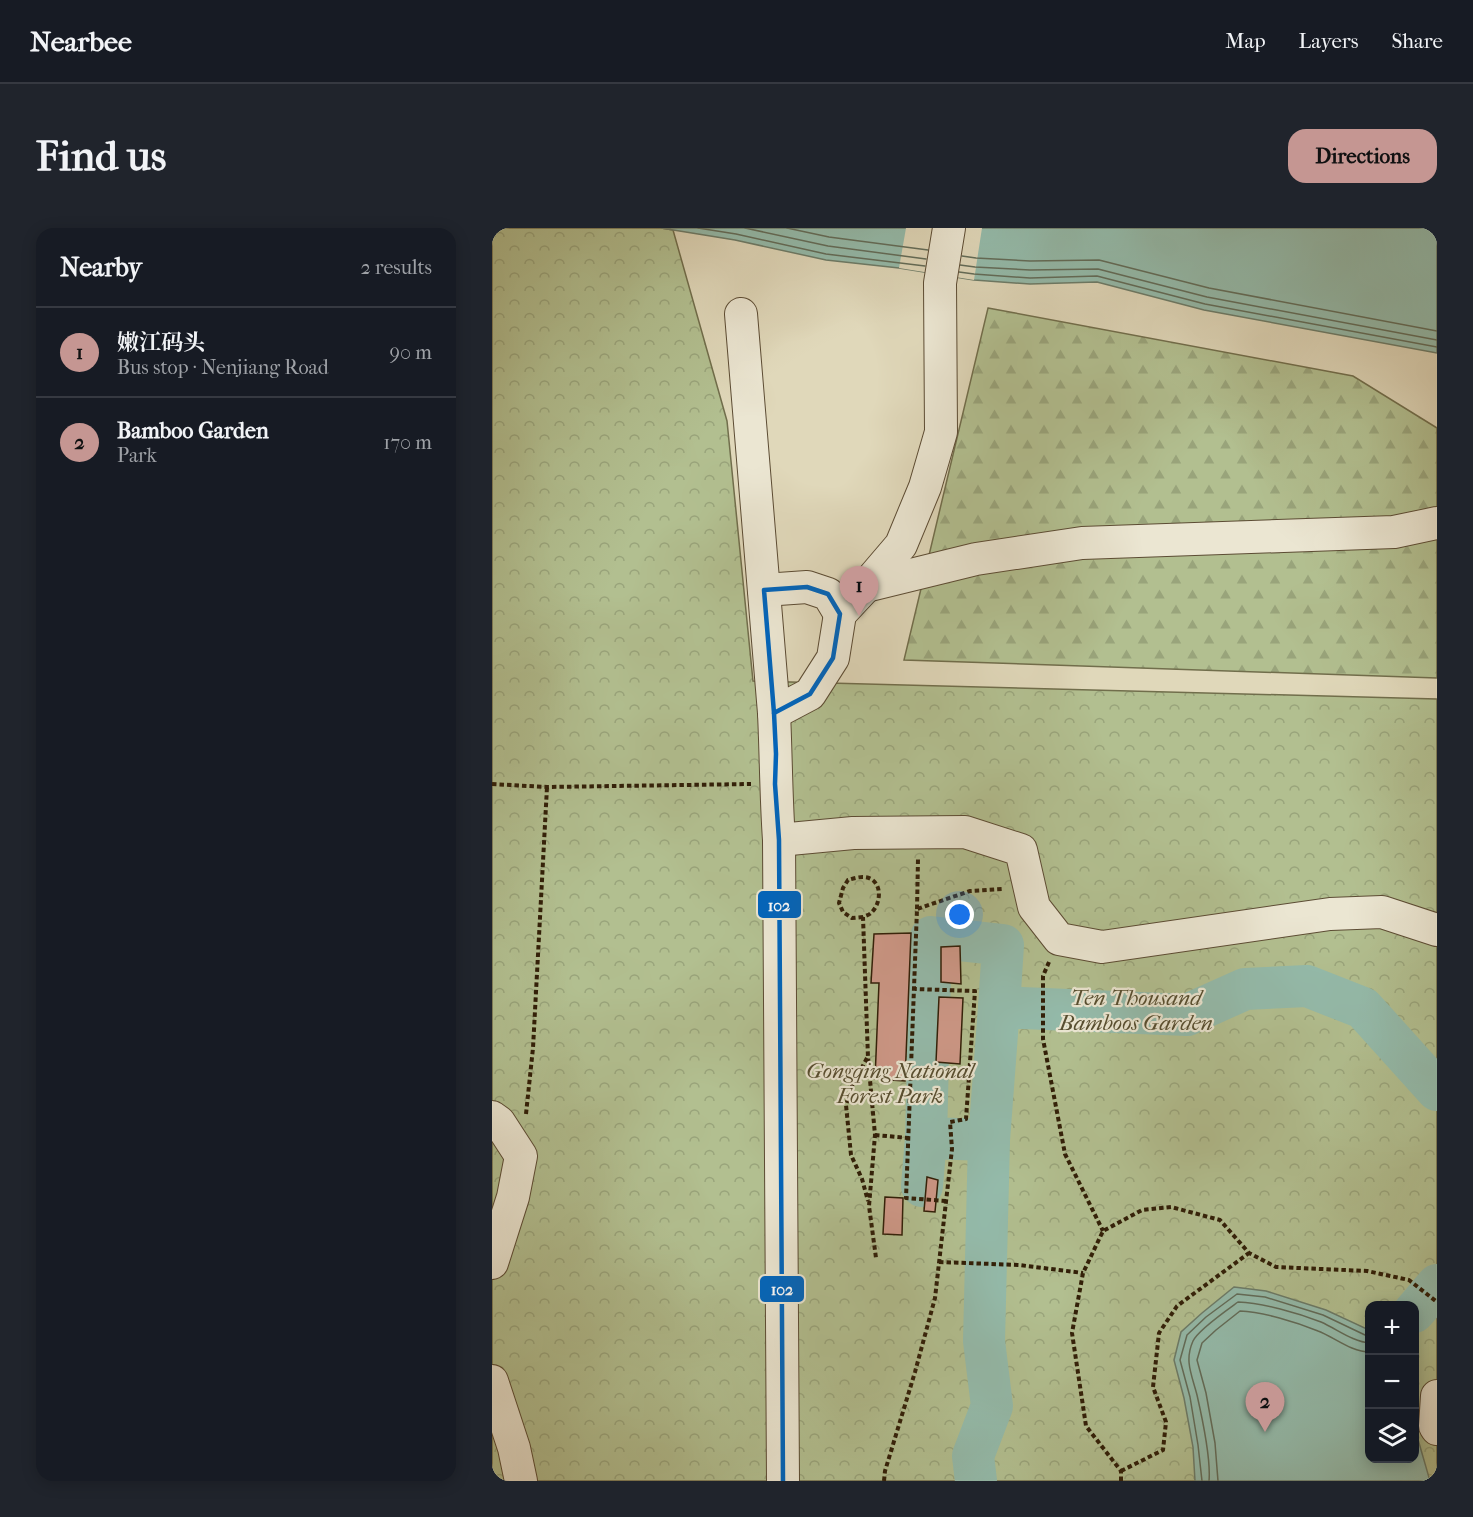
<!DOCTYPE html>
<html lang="en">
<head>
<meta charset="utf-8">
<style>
	:root { --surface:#171b24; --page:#20242c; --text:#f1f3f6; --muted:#9ea1a6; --line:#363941; --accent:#c59692 }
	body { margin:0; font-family:"IM FELL French Canon","Noto Serif SC",serif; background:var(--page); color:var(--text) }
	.controls { position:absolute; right:18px; bottom:18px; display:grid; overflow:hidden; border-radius:12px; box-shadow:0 3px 15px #0003 }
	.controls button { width:54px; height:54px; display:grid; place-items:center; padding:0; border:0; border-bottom:2px solid var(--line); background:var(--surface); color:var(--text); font:30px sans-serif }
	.you { position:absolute; left:468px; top:687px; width:21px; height:21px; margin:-15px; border:4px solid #fff; border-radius:50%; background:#1a73e8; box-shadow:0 0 0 9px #1a73e833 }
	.badge { display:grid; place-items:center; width:39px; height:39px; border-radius:50%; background:var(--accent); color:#111; font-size:20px; font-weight:700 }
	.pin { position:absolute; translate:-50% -50px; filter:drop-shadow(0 2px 3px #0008) }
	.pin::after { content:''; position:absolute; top:32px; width:21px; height:18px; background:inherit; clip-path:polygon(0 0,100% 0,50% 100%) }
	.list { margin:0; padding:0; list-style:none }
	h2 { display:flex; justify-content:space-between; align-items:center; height:78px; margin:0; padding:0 24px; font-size:26px }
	h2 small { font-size:20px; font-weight:400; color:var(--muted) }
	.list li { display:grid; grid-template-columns:39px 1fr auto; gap:18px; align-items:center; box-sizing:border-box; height:90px; padding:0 24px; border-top:2px solid var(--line) }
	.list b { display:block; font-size:22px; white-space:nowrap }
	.list p { margin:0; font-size:20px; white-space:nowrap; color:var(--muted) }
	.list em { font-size:20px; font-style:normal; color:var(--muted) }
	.icon { flex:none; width:33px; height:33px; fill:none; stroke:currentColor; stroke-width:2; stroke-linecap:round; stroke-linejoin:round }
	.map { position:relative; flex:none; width:945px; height:1253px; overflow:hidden; border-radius:18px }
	header { display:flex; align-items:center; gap:36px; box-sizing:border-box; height:84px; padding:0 30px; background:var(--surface); border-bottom:2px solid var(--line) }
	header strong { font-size:28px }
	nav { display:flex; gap:33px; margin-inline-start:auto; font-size:21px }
	.intro { display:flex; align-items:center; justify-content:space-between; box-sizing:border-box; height:144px; padding:0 36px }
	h1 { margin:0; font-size:42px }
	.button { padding:15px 27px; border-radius:18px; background:var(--accent); color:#111; font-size:21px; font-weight:700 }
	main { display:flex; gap:36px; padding:0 36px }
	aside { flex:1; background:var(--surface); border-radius:18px; box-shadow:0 3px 15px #0003 }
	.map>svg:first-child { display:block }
	.forest { fill:url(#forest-firs); stroke:#716e4c; stroke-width:1.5 }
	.park { fill:url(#park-crowns); stroke:#716e4c; stroke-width:1.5; fill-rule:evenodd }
	.water { fill:#94bbab; stroke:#6c7c69; stroke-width:1.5 }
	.pier { fill:#e0d8ba }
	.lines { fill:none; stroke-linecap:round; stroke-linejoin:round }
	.shore { stroke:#626c59; stroke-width:1.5 }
	.river { stroke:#94bbab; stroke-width:42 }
	.building { fill:#cf9989; stroke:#301e07; stroke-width:1.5 }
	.minor-casing { stroke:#5c4c34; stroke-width:34 }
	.path { stroke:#301e07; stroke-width:4; stroke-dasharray:4.5 3; stroke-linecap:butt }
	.minor { stroke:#ebe6d2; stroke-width:32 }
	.bus-1-casing { stroke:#ebe6d2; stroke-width:9 }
	.bus-1 { stroke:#0065bd; stroke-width:4.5 }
	.labels { text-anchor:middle; stroke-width:4.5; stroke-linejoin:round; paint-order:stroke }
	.park-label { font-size:22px; font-style:italic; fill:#574e30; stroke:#ebe6d2 }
	.line-badge { stroke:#ebe6d2; stroke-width:2 }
	.badge-label { font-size:16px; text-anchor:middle; font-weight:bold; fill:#fff }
</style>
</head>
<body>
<header>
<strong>Nearbee</strong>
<nav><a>Map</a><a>Layers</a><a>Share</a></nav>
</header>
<div class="intro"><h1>Find us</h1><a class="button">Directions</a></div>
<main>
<aside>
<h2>Nearby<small>2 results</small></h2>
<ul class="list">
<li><span class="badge">1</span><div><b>嫩江码头</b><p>Bus stop · Nenjiang Road</p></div><em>90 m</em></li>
<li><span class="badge">2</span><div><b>Bamboo Garden</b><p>Park</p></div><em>170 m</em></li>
</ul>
</aside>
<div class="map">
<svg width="945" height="1253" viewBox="0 0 945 1253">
	<defs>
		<pattern id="forest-firs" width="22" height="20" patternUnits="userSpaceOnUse" patternTransform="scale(1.5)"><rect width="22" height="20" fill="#b2bf90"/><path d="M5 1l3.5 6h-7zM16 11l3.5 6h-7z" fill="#99a47b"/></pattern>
		<pattern id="park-crowns" width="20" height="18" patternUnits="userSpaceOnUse" patternTransform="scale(1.5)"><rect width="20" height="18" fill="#b2bf90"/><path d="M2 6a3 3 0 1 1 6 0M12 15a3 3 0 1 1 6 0" fill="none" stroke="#99a47b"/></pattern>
	</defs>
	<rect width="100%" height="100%" fill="#e0d8ba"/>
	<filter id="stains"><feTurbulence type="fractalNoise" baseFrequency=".00333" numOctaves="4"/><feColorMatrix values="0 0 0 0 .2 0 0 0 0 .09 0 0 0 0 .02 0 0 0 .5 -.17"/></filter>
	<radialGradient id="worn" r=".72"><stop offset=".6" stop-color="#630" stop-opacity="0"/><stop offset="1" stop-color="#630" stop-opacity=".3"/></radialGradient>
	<path class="forest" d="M496,80L861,148L945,200V450L412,432Z"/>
	<path class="park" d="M0,0H169L181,2L235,193L261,453L945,471V1253H0ZM878,1078H922V1230H878Z"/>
	<g class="water">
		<path d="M169,0H945V125L712,82L605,54L538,56L482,52L407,40L334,32L243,12Z"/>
		<path d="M742,1059L774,1063L834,1082L875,1101L878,1105V1230H922L923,1201L938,1253H703L701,1219L692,1170L682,1132L689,1104L710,1085Z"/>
	</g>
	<path class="pier" d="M414,0H490L482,52L407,40Z"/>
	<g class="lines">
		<g class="shore">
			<path d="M206,0L244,6L334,26L433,38"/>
			<path d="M253,0L336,18L434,31"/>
			<path d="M295,0L337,9L436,22"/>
			<path d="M470,28L484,30L538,33L607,32L717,60L945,103"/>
			<path d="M468,37L483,39L538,42L606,41L715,69L945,112"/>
			<path d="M467,44L482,46L538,50L605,48L713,76L945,119"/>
			<path d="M710,1253L706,1217L698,1169L688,1132L695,1107L714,1089L745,1066L773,1069L831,1087L873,1107L878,1108"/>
			<path d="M717,1253C719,1231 710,1189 705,1167C700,1147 692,1133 701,1113C706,1102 735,1082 746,1074C771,1075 806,1085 829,1094C845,1101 861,1114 878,1115"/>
			<path d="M726,1253L723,1215L714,1165L705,1132L710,1115L724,1102L748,1083C771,1084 804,1094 826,1103C842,1109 859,1124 878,1124"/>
		</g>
		<g class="river">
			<path d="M497,912L434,910L439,709L511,717L507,779"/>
			<path d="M430,958L434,910"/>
			<path d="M922,1084L945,1057"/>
			<path d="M484,1253L481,1228L500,1178L492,1113L497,912L507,779L695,787L753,761L815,758L871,780L945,862"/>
		</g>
	</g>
	<g class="building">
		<path d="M419,705L413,853L383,851L387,755H379L382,706Z"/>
		<path d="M468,718L469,756L449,754V719Z"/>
		<path d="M447,769L471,770L468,836L444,834Z"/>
		<path d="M435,949L446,952L443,984L432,983Z"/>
		<path d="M393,969L411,970L410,1007L391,1006Z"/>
	</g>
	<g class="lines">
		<defs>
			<g id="minor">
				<path d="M249,86L282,485C284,527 284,570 287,612L291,1253"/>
				<path d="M374,358L484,331L590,315L902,304L945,295"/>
				<path d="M272,362L315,359L336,366L348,386"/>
				<path d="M348,386L374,358L409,317L433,259L449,204L448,55L457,0"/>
				<path d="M282,485L318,466L341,430L348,386"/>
				<path d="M287,612L361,605L473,604L529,622L542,679L567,711L610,719L838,686L890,684L945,702"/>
				<path d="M0,889L7,894L29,928L21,969L0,1035"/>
				<path d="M0,1153L22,1220L29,1253"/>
				<path d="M945,1168L943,1198L945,1201"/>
			</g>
		</defs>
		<use href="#minor" class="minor-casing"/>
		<g class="path">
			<path d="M0,556L55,559L259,556"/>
			<path d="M425,681L426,631"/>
			<path d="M371,689L360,690L351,684L347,675L351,660L356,652C363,650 372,647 379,651C391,658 388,677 379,685C377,687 373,688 371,689L376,830L383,907L377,978L384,1030"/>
			<path d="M557,734L551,748V811L573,926L611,1003"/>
			<path d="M375,830L360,858L354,877L359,927L370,951L376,973"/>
			<path d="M34,886L41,820L55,559"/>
			<path d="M383,907L417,910"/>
			<path d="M454,973L414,970L425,681L478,663L511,661"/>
			<path d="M447,1034L527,1037L591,1045"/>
			<path d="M629,1243L671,1222L674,1194L661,1159L667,1105L685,1078L757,1025"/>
			<path d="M392,1253L393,1243L423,1144L443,1070L460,921L458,894L474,891L483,763L423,761"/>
			<path d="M629,1253V1243L594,1198L580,1105L591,1045L611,1003L650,982L679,979L728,992L757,1025L784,1039L875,1043L917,1052L945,1074"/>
		</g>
		<use href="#minor" class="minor"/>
		<defs>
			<g id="bus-1">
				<path d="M315,359L336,366L348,386L341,430L318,466L282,485L272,362Z"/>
				<path d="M282,485L284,526L283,556L287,612L291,1253"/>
			</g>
		</defs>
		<use href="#bus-1" class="bus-1-casing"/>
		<use href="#bus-1" class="bus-1"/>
	</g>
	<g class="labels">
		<g class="park-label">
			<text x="644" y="777">Ten Thousand<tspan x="644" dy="25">Bamboos Garden</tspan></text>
			<text x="398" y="850">Gongqing National<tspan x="398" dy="25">Forest Park</tspan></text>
		</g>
	</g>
	<g class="line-badge">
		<rect x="265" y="662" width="45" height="29" rx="6" fill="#0065bd"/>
		<rect x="267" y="1047" width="46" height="28" rx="6" fill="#0065bd"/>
	</g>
	<g class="badge-label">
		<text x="287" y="683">102</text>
		<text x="290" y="1067">102</text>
	</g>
	<rect width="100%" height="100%" filter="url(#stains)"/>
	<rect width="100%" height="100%" fill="url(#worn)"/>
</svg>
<div class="controls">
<button>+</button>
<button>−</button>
<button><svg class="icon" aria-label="layers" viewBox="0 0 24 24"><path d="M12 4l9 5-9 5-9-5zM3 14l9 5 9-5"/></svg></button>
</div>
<div class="you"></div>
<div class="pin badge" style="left:367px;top:388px">1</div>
<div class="pin badge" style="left:773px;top:1204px">2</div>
</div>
</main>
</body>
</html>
